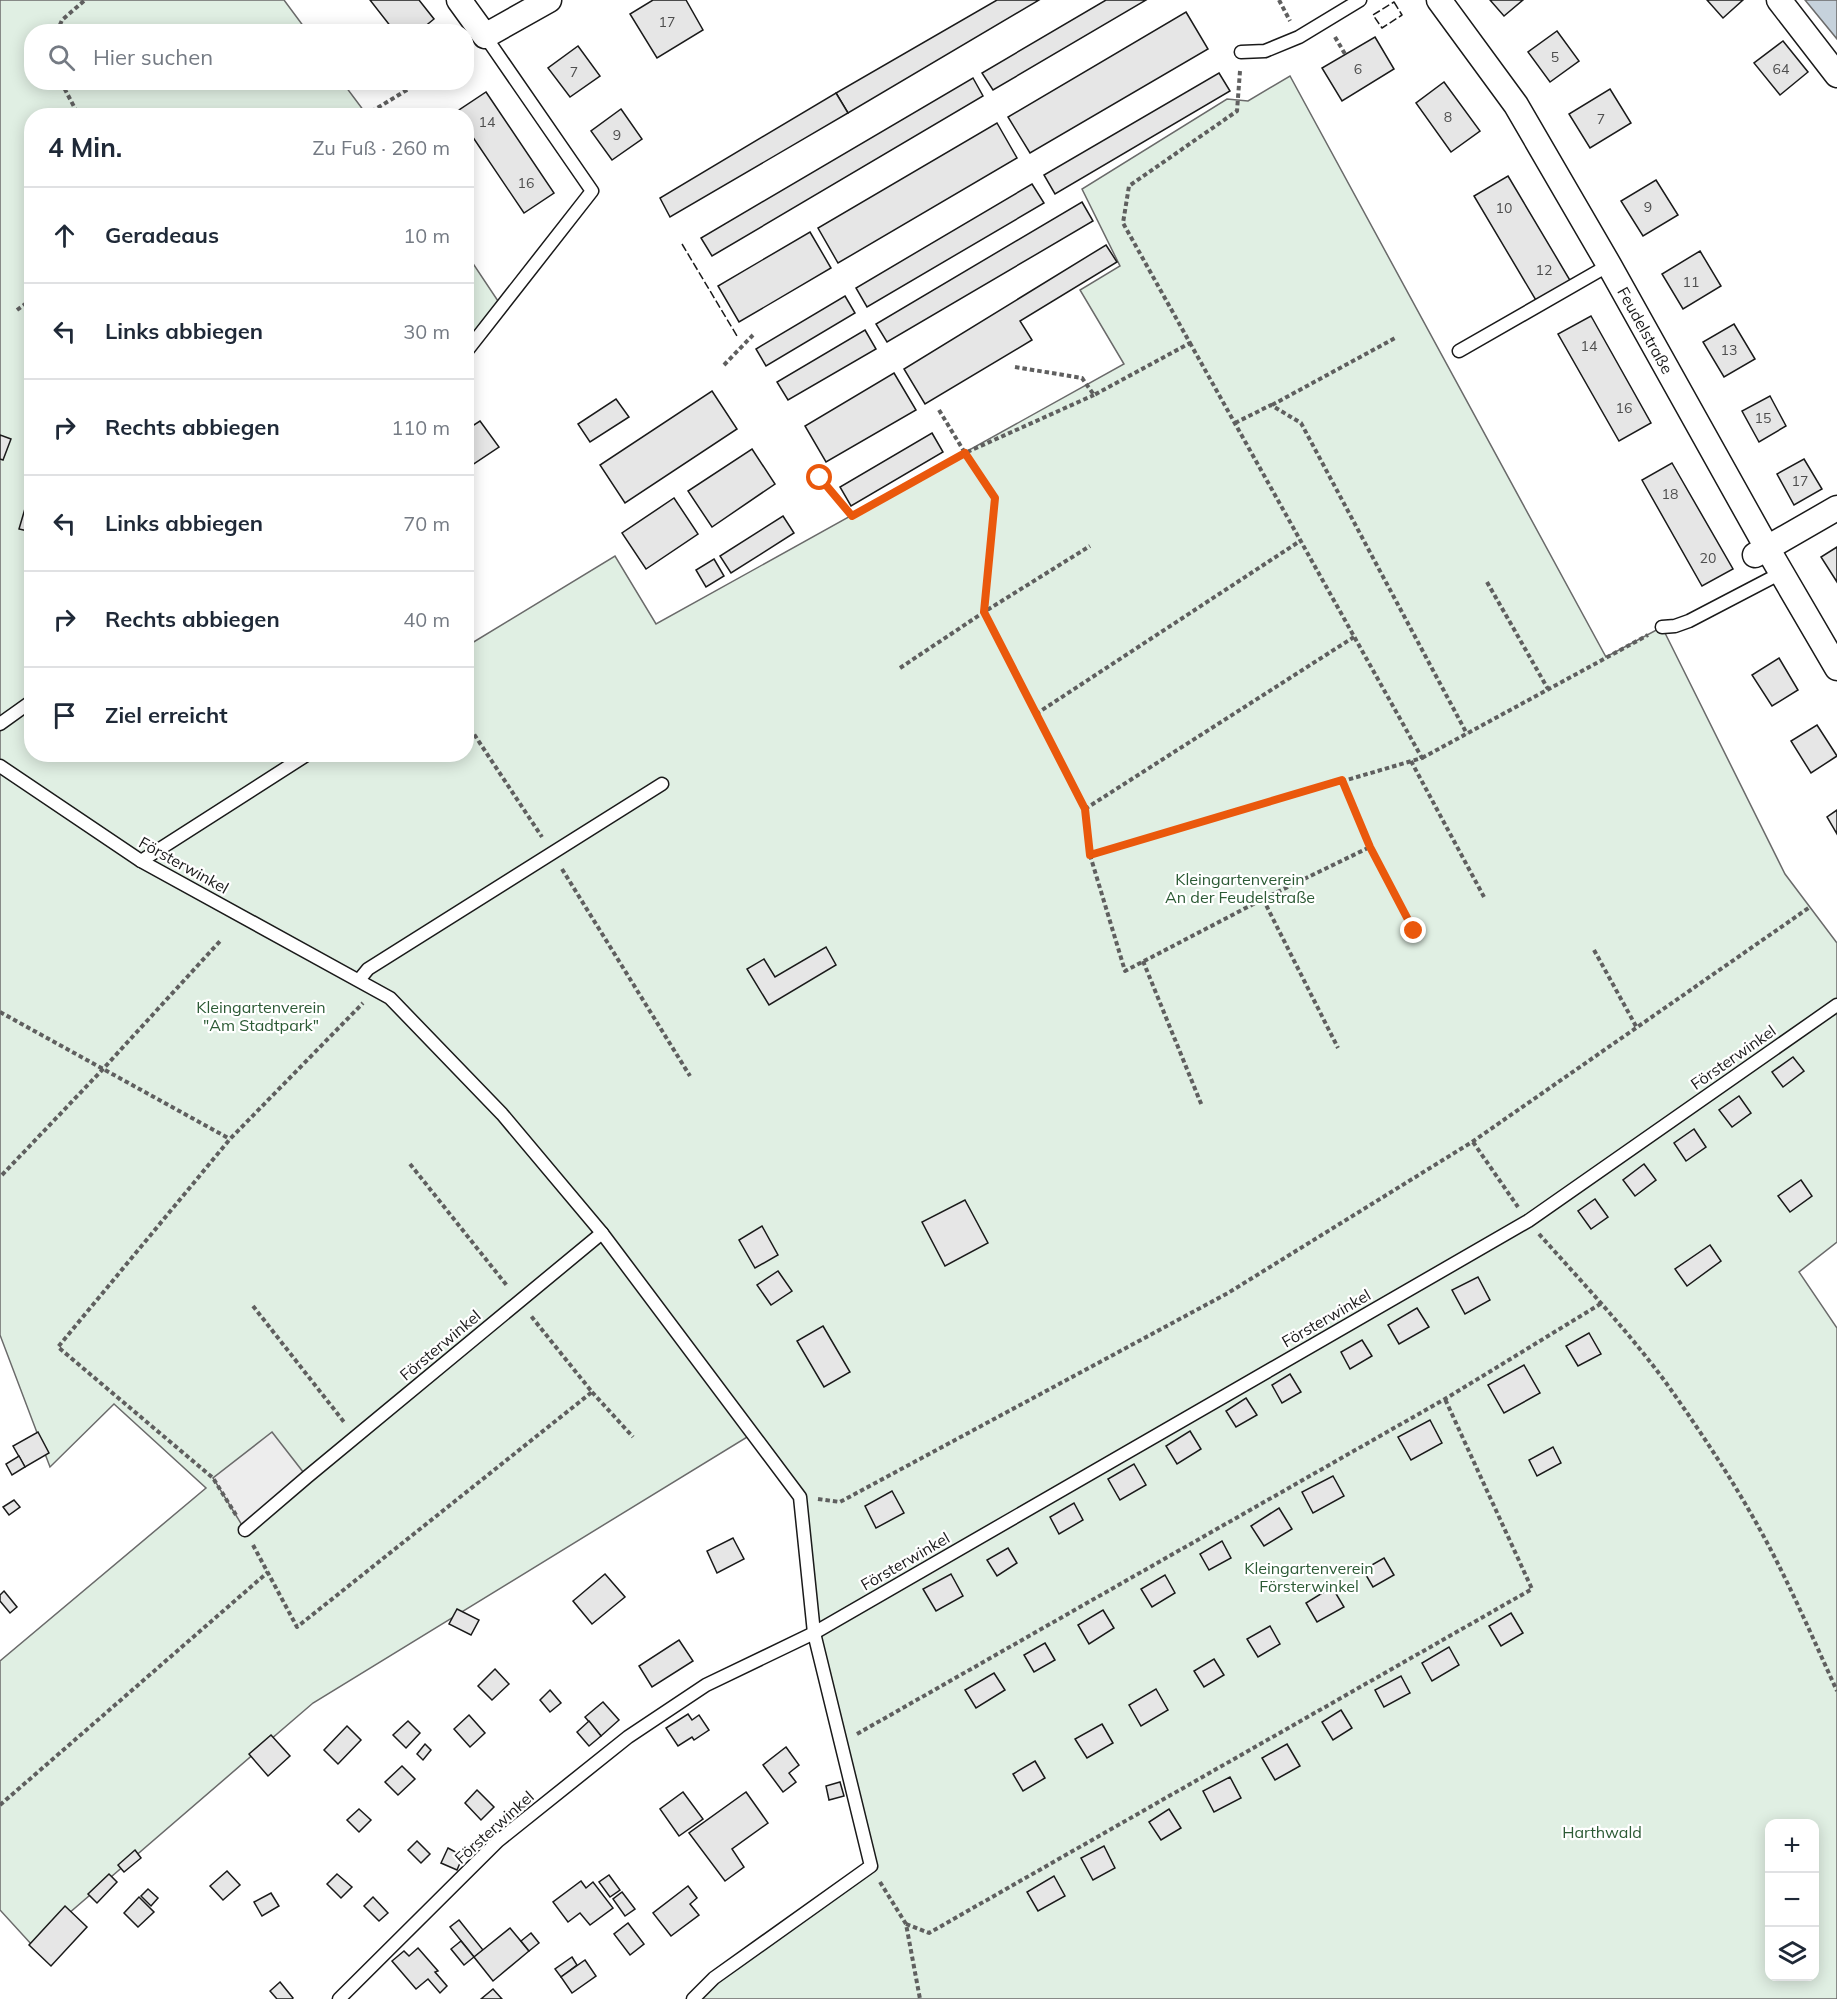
<!DOCTYPE html>
<html lang="de">
<head>
<meta charset="utf-8">
<style>
	:root { --surface:#fff; --page:#f6f6f7; --text:#1f2937; --muted:#747a83; --line:#e0e1e3 }
	body { margin:0; font-family:Mulish,sans-serif; background:var(--page); color:var(--text) }
	.controls { position:absolute; right:18px; bottom:18px; display:grid; overflow:hidden; border-radius:12px; box-shadow:0 3px 15px #0003 }
	.controls button { width:54px; height:54px; display:grid; place-items:center; padding:0; border:0; border-bottom:2px solid var(--line); background:var(--surface); color:var(--text); font:30px sans-serif }
	.stop { position:absolute; width:18px; height:18px; margin:-14px; border:4px solid #ea580c; border-radius:50%; background:#fff }
	.stop.end { background:#ea580c; border-color:#fff; box-shadow:0 2px 6px #0008 }
	.list { margin:0; padding:0; list-style:none }
	h2 { display:flex; justify-content:space-between; align-items:center; height:78px; margin:0; padding:0 24px; font-size:26px }
	h2 small { font-size:20px; font-weight:400; color:var(--muted) }
	.list li { display:grid; grid-template-columns:39px 1fr auto; gap:18px; align-items:center; box-sizing:border-box; height:96px; padding:0 24px; border-top:2px solid var(--line) }
	.list b { display:block; font-size:22px; white-space:nowrap }
	.list em { font-size:20px; font-style:normal; color:var(--muted) }
	.icon { flex:none; width:33px; height:33px; fill:none; stroke:currentColor; stroke-width:2; stroke-linecap:round; stroke-linejoin:round }
	.map { position:relative; flex:none; width:1837px; height:1999px; overflow:hidden }
	.search { position:absolute; background:var(--surface); box-shadow:0 3px 15px #0003; left:24px; top:24px; width:450px; height:66px; display:flex; align-items:center; gap:15px; box-sizing:border-box; padding:0 21px; border-radius:24px; color:var(--muted); font-size:22px }
	.panel { position:absolute; background:var(--surface); box-shadow:0 3px 15px #0003; left:24px; top:108px; width:450px; height:654px; border-radius:24px }
	.map>svg:first-child { display:block }
	.green { fill:#e0efe3; stroke:#6a6a6a; stroke-width:1.5; fill-rule:evenodd }
	.parking { fill:#ededed; stroke:#6a6a6a; stroke-width:1.5 }
	.water { fill:#c6d2dc; stroke:#6a6a6a; stroke-width:1.5 }
	.building { fill:#e6e6e6; stroke:#1a1a1a; stroke-width:1.5 }
	.lines { fill:none; stroke-linecap:round; stroke-linejoin:round }
	.service-casing { stroke:#1a1a1a; stroke-width:15 }
	.minor-casing { stroke:#1a1a1a; stroke-width:27 }
	.path { stroke:#5f5f5f; stroke-width:4; stroke-dasharray:4.5 3; stroke-linecap:butt }
	.service { stroke:#fff; stroke-width:12 }
	.minor { stroke:#fff; stroke-width:24 }
	.fence { stroke:#1a1a1a; stroke-width:1.5; stroke-dasharray:8 3; stroke-linecap:butt }
	.route { stroke:#ea580c; stroke-width:8 }
	.labels { text-anchor:middle; stroke-width:4.5; stroke-linejoin:round; paint-order:stroke }
	.number-label { font-size:14px; fill:#4d4d4d }
	.street-label { font-size:16px; fill:#1a1a1a; stroke:#fff }
	.park-label { font-size:16px; fill:#2b5a34; stroke:#fff }
</style>
</head>
<body>
<div class="map">
<svg width="1837" height="1999" viewBox="0 0 1837 1999">
	<rect width="100%" height="100%" fill="#fff"/>
	<g class="green">
		<path d="M0,0H284L307,31L32,32V82L343,83L367,115L32,116V754H466L467,646L615,556L656,624L1124,364L1080,290L1120,266L1082,189L1227,99L1248,101L1290,76L1606,657L1662,627L1785,874L1837,943V1242L1799,1272L1837,1328V1999H693L870,1866L814,1633L800,1497L752,1434L313,1703L32,1945L0,1910V1661L206,1488L114,1404L50,1467L0,1335ZM1770,1824H1814V1976H1770Z"/>
		<path d="M466,253L502,307L466,352Z"/>
	</g>
	<path class="parking" d="M272,1432L307,1477L245,1530L213,1478Z"/>
	<path class="water" d="M1805,0H1837V39Z"/>
	<g class="building">
		<path d="M370,0H419L434,19L418,32H395Z"/>
		<path d="M653,0H686L703,30L657,58L630,14Z"/>
		<path d="M997,0H1039L848,113L836,93Z"/>
		<path d="M1106,0H1146L993,90L982,73Z"/>
		<path d="M1490,0H1523L1504,16Z"/>
		<path d="M1707,0H1743L1723,18Z"/>
		<path d="M1186,12L1208,49L1030,153L1008,117Z"/>
		<path d="M1557,31L1579,61L1550,82L1528,52Z"/>
		<path d="M1375,37L1394,69L1342,101L1322,68Z"/>
		<path d="M1783,41L1808,72L1780,95L1754,63Z"/>
		<path d="M578,46L600,76L570,97L548,68Z"/>
		<path d="M1219,73L1230,91L1055,194L1044,175Z"/>
		<path d="M973,78L983,96L712,256L701,238Z"/>
		<path d="M1444,82L1480,131L1451,152L1416,103Z"/>
		<path d="M1610,89L1631,123L1590,148L1569,114Z"/>
		<path d="M486,92L554,193L524,213L466,127V116H459L456,112Z"/>
		<path d="M836,93L848,113L670,217L660,198Z"/>
		<path d="M621,109L642,139L612,160L591,131Z"/>
		<path d="M997,123L1017,158L838,263L818,228Z"/>
		<path d="M1508,176L1571,282L1537,302L1474,196Z"/>
		<path d="M1656,180L1678,215L1643,236L1621,201Z"/>
		<path d="M1032,184L1044,203L867,307L856,288Z"/>
		<path d="M1082,202L1093,221L887,342L876,324Z"/>
		<path d="M810,232L831,268L739,322L718,286Z"/>
		<path d="M1106,245L1117,262L1020,321L1032,340L925,404L904,369Z"/>
		<path d="M1700,251L1721,286L1683,309L1662,274Z"/>
		<path d="M845,296L855,313L766,366L756,349Z"/>
		<path d="M1591,316L1651,423L1619,441L1558,334Z"/>
		<path d="M1734,324L1755,359L1724,377L1703,342Z"/>
		<path d="M865,330L876,349L788,400L777,382Z"/>
		<path d="M894,373L916,410L826,462L805,426Z"/>
		<path d="M712,391L737,429L625,503L600,465Z"/>
		<path d="M1770,396L1786,426L1759,442L1742,411Z"/>
		<path d="M616,399L629,417L590,442L578,424Z"/>
		<path d="M480,421L499,447L466,469V430Z"/>
		<path d="M932,433L943,452L851,506L840,487Z"/>
		<path d="M0,435L11,439L3,460L0,459Z"/>
		<path d="M752,449L775,484L712,527L688,491Z"/>
		<path d="M1804,459L1822,489L1794,505L1777,474Z"/>
		<path d="M1672,463L1733,569L1702,586L1642,480Z"/>
		<path d="M29,495H32V532L19,529Z"/>
		<path d="M674,498L698,534L646,569L622,533Z"/>
		<path d="M783,516L794,533L731,573L720,556Z"/>
		<path d="M1837,547V582L1821,557Z"/>
		<path d="M714,559L724,576L706,587L696,570Z"/>
		<path d="M1779,658L1798,690L1772,706L1752,675Z"/>
		<path d="M1817,725L1837,756L1811,773L1791,741Z"/>
		<path d="M1837,810V834L1827,817Z"/>
		<path d="M826,947L836,965L769,1005L747,969L764,959L775,977Z"/>
		<path d="M1793,1057L1804,1071L1783,1087L1772,1072Z"/>
		<path d="M1739,1096L1751,1113L1732,1127L1719,1110Z"/>
		<path d="M1694,1129L1706,1147L1686,1161L1674,1143Z"/>
		<path d="M1644,1164L1656,1180L1635,1196L1623,1180Z"/>
		<path d="M1801,1180L1812,1196L1790,1212L1778,1196Z"/>
		<path d="M1595,1199L1608,1217L1591,1229L1578,1211Z"/>
		<path d="M965,1200L988,1243L945,1266L922,1222Z"/>
		<path d="M762,1226L778,1255L755,1268L739,1240Z"/>
		<path d="M1710,1245L1721,1261L1687,1286L1675,1269Z"/>
		<path d="M778,1271L792,1291L771,1305L757,1285Z"/>
		<path d="M1478,1277L1490,1300L1465,1314L1452,1290Z"/>
		<path d="M1417,1308L1429,1327L1399,1344L1388,1325Z"/>
		<path d="M823,1326L850,1372L824,1387L797,1341Z"/>
		<path d="M1589,1333L1601,1354L1578,1366L1566,1346Z"/>
		<path d="M1362,1340L1372,1356L1350,1369L1341,1352Z"/>
		<path d="M1524,1365L1540,1393L1504,1413L1488,1385Z"/>
		<path d="M1290,1374L1301,1392L1282,1403L1272,1385Z"/>
		<path d="M1246,1398L1257,1415L1236,1427L1226,1411Z"/>
		<path d="M1430,1420L1442,1443L1411,1460L1398,1437Z"/>
		<path d="M1190,1431L1201,1449L1177,1464L1166,1446Z"/>
		<path d="M38,1432L49,1453L25,1467L13,1446Z"/>
		<path d="M1553,1447L1561,1463L1537,1476L1529,1460Z"/>
		<path d="M19,1456L25,1467L12,1475L6,1464Z"/>
		<path d="M1134,1464L1146,1485L1120,1500L1108,1479Z"/>
		<path d="M1333,1476L1344,1496L1313,1513L1302,1492Z"/>
		<path d="M892,1491L904,1513L876,1528L865,1506Z"/>
		<path d="M14,1500L20,1507L9,1515L3,1507Z"/>
		<path d="M1074,1503L1083,1520L1059,1534L1050,1517Z"/>
		<path d="M1279,1508L1292,1529L1264,1546L1251,1526Z"/>
		<path d="M733,1538L744,1559L717,1573L707,1551Z"/>
		<path d="M1222,1541L1231,1558L1209,1570L1200,1554Z"/>
		<path d="M1008,1548L1017,1563L997,1576L987,1560Z"/>
		<path d="M1384,1558L1394,1575L1373,1587L1363,1570Z"/>
		<path d="M605,1574L625,1597L592,1624L573,1601Z"/>
		<path d="M951,1574L963,1596L936,1611L923,1589Z"/>
		<path d="M1165,1575L1175,1593L1152,1607L1141,1589Z"/>
		<path d="M1332,1587L1344,1607L1317,1622L1306,1603Z"/>
		<path d="M4,1591L17,1607L10,1613L0,1601V1595Z"/>
		<path d="M457,1609L479,1620L471,1635L449,1624Z"/>
		<path d="M1103,1610L1114,1628L1089,1644L1078,1625Z"/>
		<path d="M1511,1613L1523,1633L1501,1646L1489,1626Z"/>
		<path d="M1270,1626L1280,1644L1258,1657L1247,1639Z"/>
		<path d="M679,1640L693,1661L652,1687L639,1666Z"/>
		<path d="M1045,1643L1055,1660L1034,1672L1024,1655Z"/>
		<path d="M1449,1647L1459,1665L1432,1681L1422,1663Z"/>
		<path d="M1214,1659L1224,1675L1204,1687L1194,1671Z"/>
		<path d="M495,1669L509,1684L492,1700L478,1686Z"/>
		<path d="M994,1673L1005,1690L976,1708L965,1690Z"/>
		<path d="M1401,1676L1410,1693L1384,1707L1375,1690Z"/>
		<path d="M1156,1689L1168,1710L1141,1726L1129,1705Z"/>
		<path d="M550,1690L561,1703L550,1712L540,1700Z"/>
		<path d="M603,1702L619,1720L601,1736L585,1717Z"/>
		<path d="M1341,1710L1352,1728L1333,1740L1322,1722Z"/>
		<path d="M688,1714L692,1720L699,1715L709,1730L694,1740L692,1737L678,1746L666,1728Z"/>
		<path d="M469,1715L485,1733L470,1747L454,1729Z"/>
		<path d="M408,1721L420,1733L406,1748L393,1735Z"/>
		<path d="M589,1721L601,1736L589,1746L577,1732Z"/>
		<path d="M1102,1724L1113,1743L1087,1758L1075,1739Z"/>
		<path d="M347,1726L361,1740L338,1764L324,1750Z"/>
		<path d="M271,1735L290,1756L268,1776L249,1754Z"/>
		<path d="M425,1744L431,1750L423,1760L417,1754Z"/>
		<path d="M1287,1744L1300,1766L1275,1780L1262,1758Z"/>
		<path d="M786,1747L799,1765L789,1773L796,1782L783,1792L763,1765Z"/>
		<path d="M1035,1761L1045,1778L1023,1791L1013,1774Z"/>
		<path d="M402,1766L415,1779L398,1795L385,1782Z"/>
		<path d="M1230,1777L1241,1798L1214,1812L1203,1791Z"/>
		<path d="M840,1782L844,1796L829,1800L826,1786Z"/>
		<path d="M477,1790L494,1807L481,1820L465,1803Z"/>
		<path d="M683,1792L703,1819L679,1836L660,1809Z"/>
		<path d="M746,1792L768,1823L732,1849L744,1867L725,1881L689,1833Z"/>
		<path d="M359,1809L371,1820L359,1832L347,1820Z"/>
		<path d="M1169,1809L1181,1828L1161,1840L1149,1822Z"/>
		<path d="M417,1841L430,1854L421,1863L408,1850Z"/>
		<path d="M1104,1846L1115,1868L1093,1880L1081,1858Z"/>
		<path d="M448,1848L463,1856L457,1870L441,1863Z"/>
		<path d="M135,1850L141,1858L124,1872L118,1865Z"/>
		<path d="M227,1871L240,1885L223,1900L210,1886Z"/>
		<path d="M109,1874L117,1882L97,1903L88,1894Z"/>
		<path d="M337,1874L352,1887L341,1898L327,1884Z"/>
		<path d="M609,1875L620,1890L610,1897L599,1882Z"/>
		<path d="M1054,1876L1065,1896L1038,1911L1027,1892Z"/>
		<path d="M581,1881L586,1888L593,1882L613,1908L590,1925L580,1913L568,1922L553,1902Z"/>
		<path d="M688,1886L697,1898L690,1904L699,1915L671,1936L653,1913Z"/>
		<path d="M148,1889L158,1898L151,1906L141,1896Z"/>
		<path d="M622,1892L635,1909L625,1916L613,1899Z"/>
		<path d="M271,1893L279,1906L262,1916L254,1902Z"/>
		<path d="M139,1897L154,1912L138,1927L124,1913Z"/>
		<path d="M373,1897L388,1913L379,1921L364,1906Z"/>
		<path d="M65,1906L87,1927L51,1966L29,1945Z"/>
		<path d="M459,1920L483,1950L474,1957L450,1927Z"/>
		<path d="M628,1923L644,1944L630,1955L614,1934Z"/>
		<path d="M510,1928L529,1951L493,1981L474,1957Z"/>
		<path d="M531,1933L539,1943L529,1951L521,1941Z"/>
		<path d="M461,1941L474,1957L464,1965L451,1949Z"/>
		<path d="M418,1948L438,1971L435,1972L447,1986L440,1993L428,1979L416,1989L392,1961L404,1951L409,1956Z"/>
		<path d="M572,1957L577,1965L561,1977L555,1969Z"/>
		<path d="M585,1960L596,1976L572,1993L561,1977Z"/>
		<path d="M280,1982L293,1998L292,1999H277L270,1991Z"/>
		<path d="M493,1989L502,1999H481Z"/>
	</g>
	<g class="lines">
		<defs>
			<g id="service">
				<path d="M1241,52L1265,51L1299,37L1360,0"/>
				<path d="M1459,351L1609,265"/>
				<path d="M466,352L592,191L485,36"/>
				<path d="M1662,627L1675,626L1689,621L1781,573"/>
				<path d="M0,724L32,701"/>
				<path d="M0,766L141,861L390,998L502,1114L602,1233L800,1497L814,1633L871,1866L714,1978L693,1999"/>
				<path d="M141,861L308,754"/>
				<path d="M359,980L368,969L662,784"/>
				<path d="M245,1530L307,1477L602,1233"/>
				<path d="M339,1999L498,1841L628,1737L706,1685L814,1633L1528,1221L1837,1005"/>
			</g>
			<g id="minor">
				<path d="M459,0L485,36L549,0"/>
				<path id="s1" d="M1439,0L1516,105L1609,265L1767,548L1837,668"/>
				<path d="M1779,0L1837,75"/>
				<path d="M1755,555L1837,508"/>
			</g>
		</defs>
		<use href="#service" class="service-casing"/>
		<use href="#minor" class="minor-casing"/>
		<g class="path">
			<path d="M1279,0L1290,21"/>
			<path d="M57,32L62,20L85,0"/>
			<path d="M1335,37L1345,54"/>
			<path d="M61,82L79,116"/>
			<path d="M357,116L369,113L420,82"/>
			<path d="M17,310L32,299"/>
			<path d="M724,365L753,335"/>
			<path d="M1015,367L1082,378L1094,395L1190,343L1123,223L1129,186L1237,111L1240,71"/>
			<path d="M1272,405L1397,337"/>
			<path d="M939,410L965,453L1094,395"/>
			<path d="M1235,423L1271,405L1301,423L1467,734"/>
			<path d="M820,478L852,516L965,453L995,498L984,612L1085,809L1090,855L1422,758L1190,343"/>
			<path d="M1487,582L1548,689"/>
			<path d="M900,668L984,612L1090,546"/>
			<path d="M1036,714L1300,541"/>
			<path d="M466,722L542,837"/>
			<path d="M1422,758L1648,635"/>
			<path d="M1411,761L1484,897"/>
			<path d="M1342,780L1370,847L1414,931"/>
			<path d="M1085,809L1354,637"/>
			<path d="M1090,855L1125,971L1263,899L1370,847"/>
			<path d="M562,869L690,1076"/>
			<path d="M1263,899L1338,1048"/>
			<path d="M1594,950L1637,1028"/>
			<path d="M1143,961L1202,1106"/>
			<path d="M0,1012L230,1139"/>
			<path d="M1473,1142L1518,1207"/>
			<path d="M410,1164L508,1287"/>
			<path d="M2,1175L103,1069L221,940"/>
			<path d="M1539,1234C1582,1282 1626,1329 1664,1380C1704,1436 1742,1494 1773,1554C1796,1599 1816,1645 1837,1691"/>
			<path d="M253,1306L344,1422"/>
			<path d="M592,1392L633,1437"/>
			<path d="M818,1499L840,1502L1228,1293L1472,1142L1810,907"/>
			<path d="M236,1515L213,1478L58,1347L230,1139L363,1003"/>
			<path d="M253,1545L297,1627L592,1392L531,1316"/>
			<path d="M857,1734L1445,1399L1602,1303"/>
			<path d="M0,1805L268,1572"/>
			<path d="M880,1882L906,1924L920,1999"/>
			<path d="M906,1924L929,1933L1532,1589L1445,1399"/>
		</g>
		<use href="#service" class="service"/>
		<use href="#minor" class="minor"/>
		<g class="fence">
			<path d="M1394,2L1402,15L1382,28L1373,15Z"/>
			<path d="M682,244L737,336"/>
		</g>
	</g>
	<g class="lines">
		<path class="route" d="M820,478L852,516L965,453L995,498L984,612L1085,809L1090,855L1342,780L1370,847L1414,931"/>
	</g>
	<g class="labels">
		<g class="number-label">
			<text x="667" y="27">17</text>
			<text x="1555" y="62">5</text>
			<text x="1358" y="74">6</text>
			<text x="1781" y="74">64</text>
			<text x="574" y="77">7</text>
			<text x="1448" y="122">8</text>
			<text x="1601" y="124">7</text>
			<text x="487" y="127">14</text>
			<text x="617" y="140">9</text>
			<text x="526" y="188">16</text>
			<text x="1648" y="212">9</text>
			<text x="1504" y="213">10</text>
			<text x="1544" y="275">12</text>
			<text x="1691" y="287">11</text>
			<text x="1589" y="351">14</text>
			<text x="1729" y="355">13</text>
			<text x="1624" y="413">16</text>
			<text x="1763" y="423">15</text>
			<text x="1800" y="486">17</text>
			<text x="1670" y="499">18</text>
			<text x="1708" y="563">20</text>
		</g>
		<g class="street-label">
			<text dy="6" stroke="none"><textPath href="#s1" startOffset="390">Feudelstraße</textPath></text>
			<text transform="translate(184 865) rotate(29)" y="6">Försterwinkel</text>
			<text transform="translate(1733 1057) rotate(-35)" y="6">Försterwinkel</text>
			<text transform="translate(1326 1318) rotate(-30)" y="6">Försterwinkel</text>
			<text transform="translate(440 1345) rotate(-40)" y="6">Försterwinkel</text>
			<text transform="translate(905 1561) rotate(-30)" y="6">Försterwinkel</text>
			<text transform="translate(494 1827) rotate(-42)" y="6">Försterwinkel</text>
		</g>
		<g class="park-label">
			<text x="1240" y="885">Kleingartenverein<tspan x="1240" dy="18">An der Feudelstraße</tspan></text>
			<text x="261" y="1013">Kleingartenverein<tspan x="261" dy="18">"Am Stadtpark"</tspan></text>
			<text x="1309" y="1574">Kleingartenverein<tspan x="1309" dy="18">Försterwinkel</tspan></text>
			<text x="1602" y="1838">Harthwald</text>
		</g>
	</g>
</svg>
<div class="controls">
<button>+</button>
<button>−</button>
<button><svg class="icon" aria-label="layers" viewBox="0 0 24 24"><path d="M12 4l9 5-9 5-9-5zM3 14l9 5 9-5"/></svg></button>
</div>
<div class="stop" style="left:820px;top:478px"></div>
<div class="stop end" style="left:1414px;top:931px"></div>
<div class="search"><svg class="icon" aria-label="search" viewBox="0 0 24 24"><circle cx="10" cy="10" r="6"/><path d="M15 15l6 6"/></svg>Hier suchen</div>
<section class="panel">
<h2>4 Min.<small>Zu Fuß · 260 m</small></h2>
<ul class="list">
<li><svg class="icon" aria-label="ahead" viewBox="0 0 24 24"><path d="M12 20V5M6 11l6-6 6 6"/></svg><div><b>Geradeaus</b></div><em>10 m</em></li>
<li><svg class="icon" aria-label="left" viewBox="0 0 24 24"><path d="M17 20v-9H6M10 6l-5 5 5 5"/></svg><div><b>Links abbiegen</b></div><em>30 m</em></li>
<li><svg class="icon" aria-label="right" viewBox="0 0 24 24"><path d="M7 20v-9h11M14 6l5 5-5 5"/></svg><div><b>Rechts abbiegen</b></div><em>110 m</em></li>
<li><svg class="icon" aria-label="left" viewBox="0 0 24 24"><path d="M17 20v-9H6M10 6l-5 5 5 5"/></svg><div><b>Links abbiegen</b></div><em>70 m</em></li>
<li><svg class="icon" aria-label="right" viewBox="0 0 24 24"><path d="M7 20v-9h11M14 6l5 5-5 5"/></svg><div><b>Rechts abbiegen</b></div><em>40 m</em></li>
<li><svg class="icon" aria-label="arrive" viewBox="0 0 24 24"><path d="M6 21V4h12l-3 4 3 4H6"/></svg><div><b>Ziel erreicht</b></div></li>
</ul>
</section>
</div>
</body>
</html>
